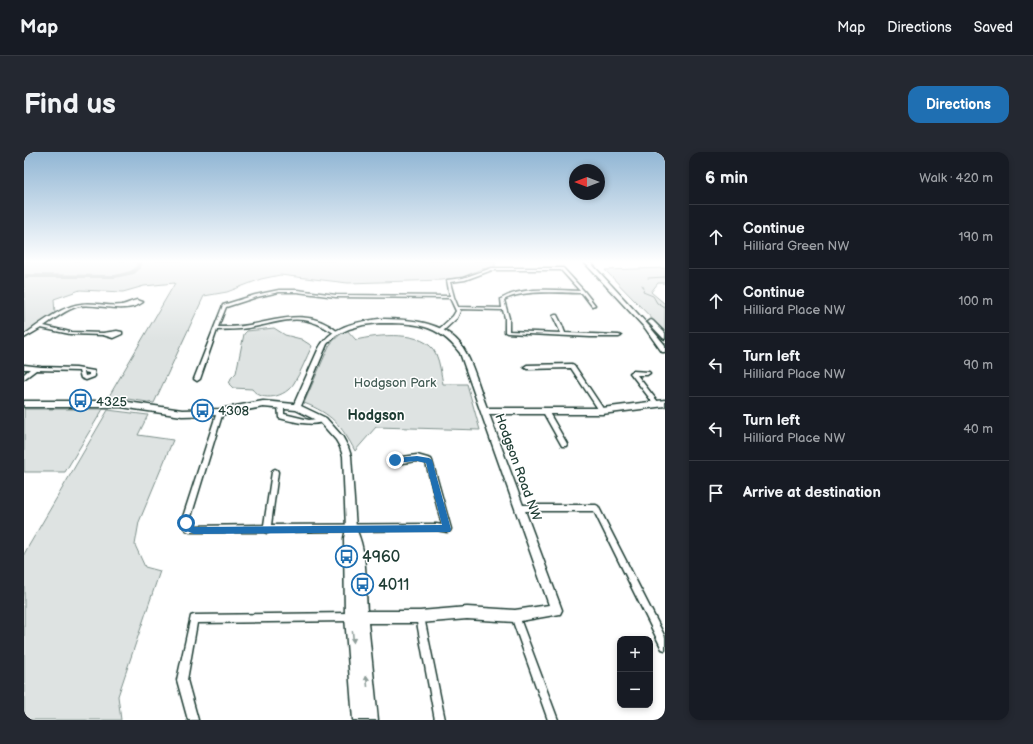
<!DOCTYPE html>
<html lang="en">
<head>
<meta charset="utf-8">
<style>
	:root { --surface:#171b24; --page:#242831; --text:#f1f3f6; --muted:#9ea1a6; --line:#363941; --accent:#1f6fb2 }
	body { margin:0; font-family:"Balsamiq Sans",sans-serif; background:var(--page); color:var(--text) }
	.controls { position:absolute; right:12px; bottom:12px; display:grid; overflow:hidden; border-radius:8px; box-shadow:0 2px 6px #0003 }
	.controls button { width:36px; height:36px; display:grid; place-items:center; padding:0; border:0; border-bottom:1px solid var(--line); background:var(--surface); color:var(--text); font:20px sans-serif }
	.compass { position:absolute; left:545px; top:12px; width:36px; height:36px; border-radius:50%; background:var(--surface); box-shadow:0 2px 6px #0003; rotate:270deg }
	.stop { position:absolute; width:12px; height:12px; margin:-9px; border:3px solid #1f6fb2; border-radius:50%; background:#fff }
	.stop.end { background:#1f6fb2; border-color:#fff; box-shadow:0 1px 4px #0008 }
	.list { margin:0; padding:0; list-style:none }
	h2 { display:flex; justify-content:space-between; align-items:center; height:52px; margin:0; padding:0 16px; font-size:17px }
	h2 small { font-size:13px; font-weight:400; color:var(--muted) }
	.list li { display:grid; grid-template-columns:26px 1fr auto; gap:12px; align-items:center; box-sizing:border-box; height:64px; padding:0 16px; border-top:1px solid var(--line) }
	.list b { display:block; font-size:15px; white-space:nowrap }
	.list p { margin:0; font-size:13px; white-space:nowrap; color:var(--muted) }
	.list em { font-size:13px; font-style:normal; color:var(--muted) }
	.icon { flex:none; width:22px; height:22px; fill:none; stroke:currentColor; stroke-width:2; stroke-linecap:round; stroke-linejoin:round }
	.map { position:relative; flex:none; width:641px; height:568px; overflow:hidden; border-radius:12px }
	header { display:flex; align-items:center; gap:24px; box-sizing:border-box; height:56px; padding:0 20px; background:var(--surface); border-bottom:1px solid var(--line) }
	header strong { font-size:19px }
	nav { display:flex; gap:22px; margin-inline-start:auto; font-size:14px }
	.intro { display:flex; align-items:center; justify-content:space-between; box-sizing:border-box; height:96px; padding:0 24px }
	h1 { margin:0; font-size:28px }
	.button { padding:10px 18px; border-radius:12px; background:var(--accent); color:#fff; font-size:14px; font-weight:700 }
	main { display:flex; gap:24px; padding:0 24px }
	aside { flex:1; background:var(--surface); border-radius:12px; box-shadow:0 2px 6px #0003 }
	.map>svg:first-child { display:block }
	.green { fill:#dee3e2; stroke:#7e908b }
	.lines { fill:none; stroke-linecap:round; stroke-linejoin:round }
	.stream { stroke:#758883; stroke-width:1 }
	.river { fill:#afbab7; fill-rule:evenodd }
	.minor-casing { stroke:#1f3d34; stroke-width:3 }
	.tertiary-casing { stroke:#1f3d34; stroke-width:3 }
	.secondary-casing { stroke:#1f3d34; stroke-width:3 }
	.minor { fill:#fff; fill-rule:evenodd }
	.tertiary { fill:#fff; fill-rule:evenodd }
	.secondary { fill:#fff; fill-rule:evenodd }
	.oneway { fill:#8f9e9a }
	.route { fill:#1f6fb2 }
	.labels { text-anchor:middle; stroke-width:3; stroke-linejoin:round; paint-order:stroke }
	.park-label { font-size:13px; fill:#455e57; stroke:#fff }
	.poi-label { font-size:13px; fill:#1f3d34; stroke:#fff; text-anchor:start }
	.street-label { font-size:13px; fill:#1f3d34; stroke:#fff }
	.neighbourhood-label { font-size:14px; font-weight:bold; fill:#1f3d34; stroke:#fff }
	.near-poi-label { font-size:16px; fill:#1f3d34; stroke:#fff; text-anchor:start }
</style>
</head>
<body>
<header>
<strong>Map</strong>
<nav><a>Map</a><a>Directions</a><a>Saved</a></nav>
</header>
<div class="intro"><h1>Find us</h1><a class="button">Directions</a></div>
<main>
<div class="map">
<svg width="641" height="568" viewBox="0 0 641 568">
	<rect width="100%" height="100%" fill="#fff"/>
	<filter id="ink" filterUnits="userSpaceOnUse"><feTurbulence type="fractalNoise" baseFrequency=".025" numOctaves="2"/><feDisplacementMap in="SourceGraphic" scale="8" xChannelSelector="R" yChannelSelector="G"/><feConvolveMatrix kernelMatrix="1 2 1 2 8 2 1 2 1" color-interpolation-filters="sRGB"/></filter>
	<g filter="url(#ink)">
		<g class="green">
			<path d="M0,109H471V115L457,117L439,125L418,128L324,131L256,123L237,127L203,140L180,144L130,251L97,246H84L151,131L120,134L99,140L56,138L30,147L31,162L0,182Z"/>
			<path d="M641,116V131H634L627,140L641,152V180L581,118Z"/>
			<path d="M250,176L261,183L277,187L288,194C282,206 277,220 270,231C262,245 238,251 228,237L209,236L205,232L207,226L212,221L220,182L223,179Z"/>
			<path d="M322,177L332,188C352,183 401,177 412,202C416,211 417,222 419,232H443L456,278L352,275L331,299C318,274 307,261 280,251L305,194L309,189Z"/>
			<path d="M0,257H79L41,320H0Z"/>
			<path d="M84,258L124,263L114,283L149,288L115,370L111,393L121,415L136,419L94,544L97,568H0V402Z"/>
		</g>
		<g class="lines">
			<g class="stream">
				<path d="M624,126L641,125"/>
				<path d="M618,133L620,136L619,140L629,144L633,151L641,156"/>
			</g>
			<path class="river" d="M106,109H115L119,111L115,118L110,122L91,126H0V122L91,123L106,119L111,116L113,112Z"/>
			<defs>
				<g id="minor">
					<path d="M468,116H539L560,139L571,153L568,154L558,141C537,141 498,137 480,148L485,166V179L537,181L529,164L531,163H533L538,173L541,181L595,183L597,184L595,185H567L483,181L481,180V166L479,158L435,157L436,159L433,166L418,180H414V178L429,164L432,159L426,146L312,145L273,140H255L233,145L202,155L194,175C205,175 215,175 225,173C258,167 286,156 314,180L312,181H310C303,177 296,172 288,170C267,163 245,173 224,176C214,178 204,177 193,178L176,227L173,229L170,227L199,153L231,143L255,138H273L312,143L426,144L423,128L439,126ZM468,118H537L556,139C532,138 497,134 477,147L478,156L434,155L430,145L426,130L441,128Z"/>
					<path d="M113,148L119,150C101,163 75,151 55,154C43,157 30,167 20,174L46,180L79,181L93,179L98,180V182L89,186L79,183L46,182L17,176L0,186V183C14,173 40,153 57,152C71,150 85,155 98,153C103,152 108,149 113,148Z"/>
					<path d="M548,212L550,213L580,258L581,259L580,260H576L547,216L503,217L500,215L503,213Z"/>
					<path d="M0,213L17,215L52,216L70,219L71,224L70,225L62,228L57,226L55,219L12,218L0,227V222L6,217H0ZM60,220L65,221V223L61,224Z"/>
					<path d="M609,219L625,220L626,221L623,223H613L634,250L635,251L634,252H630L607,222L606,221Z"/>
					<path d="M257,251L260,253V262L285,268L299,266L302,268C292,276 267,269 255,266L254,253Z"/>
					<path d="M196,258L199,260L166,368V372L168,374L240,373L248,320L249,318L251,317L253,318L254,320L247,373L412,372L418,373L402,311L393,309L371,312L369,311L368,309L369,307L371,306L393,303L407,307L408,309L427,377L426,379L423,380L412,378L246,380L243,381L240,380H166C160,378 158,374 158,368L193,260Z"/>
					<path d="M522,258L524,259L542,290L543,292L542,294H538L519,260Z"/>
					<path d="M496,353H572L574,354L641,485V498L638,497L570,359H496L494,358L493,356L494,354Z"/>
					<path d="M491,460L494,461L495,464L534,568H524L487,464L488,461Z"/>
					<path d="M327,461L330,462L331,465L330,468L327,469L173,471L163,528L174,568H164L153,528L167,464L170,463Z"/>
					<path d="M396,461L399,462L400,465L421,568H411L392,465L393,462Z"/>
				</g>
				<path id="tertiary" d="M355,167C386,167 426,169 442,201C451,218 456,238 463,256H578L641,248V254L578,262H465L538,458L536,462L491,470L443,467L396,471H344L354,568H329L321,465L320,386L322,377L319,304L316,295L312,288L296,270L272,258L239,255L196,263L158,264L97,255H0V249H97L158,258L196,257L239,249L270,252L294,198C306,174 332,170 355,167ZM355,171C391,171 413,171 436,201L525,453L491,458L443,455L396,459H343C341,432 344,402 332,377L327,304L324,295L318,284L302,266L277,254L303,192L312,183L325,177L339,173Z"/>
				<g id="secondary">
					<path d="M559,109H565L625,174L641,193V200H638L621,176Z"/>
					<path d="M627,168L629,169L641,181V187L639,186L625,171L624,170Z"/>
				</g>
			</defs>
			<use href="#minor" class="minor-casing"/>
			<use href="#tertiary" class="tertiary-casing"/>
			<use href="#secondary" class="secondary-casing"/>
			<use href="#minor" class="minor"/>
			<use href="#tertiary" class="tertiary"/>
			<use href="#secondary" class="secondary"/>
		</g>
		<defs><path id="oneway-solid" d="M-6-.8H1V-3.2L6.5 0L1 3.2V.8H-6Z"/></defs>
		<g class="oneway">
			<use href="#oneway-solid" transform="translate(329 485) rotate(85)"/>
			<use href="#oneway-solid" transform="translate(343 529) rotate(-95)"/>
		</g>
	</g>
	<linearGradient id="sky" x2="0" y2="1"><stop stop-color="#91b6d4"/><stop offset="0.58" stop-color="#fff"/><stop offset="1" stop-color="#fff" stop-opacity="0"/></linearGradient>
	<rect width="641" height="189" fill="url(#sky)"/>
	<path class="route" d="M393,304L405,306L408,308L427,377L426,380L170,382L161,378L158,371L162,367L165,368L167,373L171,375L418,373L402,311L393,309L371,311L367,308L371,306Z"/>
	<defs>
		<symbol id="bus-ring" viewBox="-11 -11 22 22"><circle r="9.5" fill="#fff" stroke="#1f6fb2" stroke-width="1.5"/><path d="M-5-6H5V4H4V6H2V4H-2V6H-4V4H-5ZM-3.5-4V0h7V-4ZM-3.5 1.2v1.5H-2V1.2ZM2 1.2v1.5H3.5V1.2Z" fill="#1f6fb2"/></symbol>
	</defs>
	<g fill-rule="evenodd">
		<use href="#bus-ring" x="44" y="236" width="25" height="25"/>
		<use href="#bus-ring" x="166" y="246" width="25" height="25"/>
		<use href="#bus-ring" x="310" y="392" width="25" height="25"/>
		<use href="#bus-ring" x="326" y="420" width="25" height="25"/>
	</g>
	<g class="labels">
		<g class="park-label">
			<text x="371" y="235">Hodgson Park</text>
		</g>
		<g class="poi-label">
			<text x="72" y="254">4325</text>
			<text x="194" y="263">4308</text>
		</g>
		<g class="street-label">
			<text transform="translate(495 315) rotate(70)" y="5">Hodgson Road NW</text>
		</g>
		<g class="neighbourhood-label">
			<text x="352" y="268">Hodgson</text>
		</g>
		<g class="near-poi-label">
			<text x="338" y="410">4960</text>
			<text x="354" y="438">4011</text>
		</g>
	</g>
</svg>
<div class="controls">
<button>+</button>
<button>−</button>
</div>
<svg class="compass" viewBox="-18 -18 36 36"><path d="M0-13l5 13h-10z" fill="#e53935"/><path d="M0 13l5-13h-10z" fill="#9ea1a6"/></svg>
<div class="stop" style="left:162px;top:371px"></div>
<div class="stop end" style="left:371px;top:308px"></div>
</div>
<aside>
<h2>6 min<small>Walk · 420 m</small></h2>
<ul class="list">
<li><svg class="icon" aria-label="ahead" viewBox="0 0 24 24"><path d="M12 20V5M6 11l6-6 6 6"/></svg><div><b>Continue</b><p>Hilliard Green NW</p></div><em>190 m</em></li>
<li><svg class="icon" aria-label="ahead" viewBox="0 0 24 24"><path d="M12 20V5M6 11l6-6 6 6"/></svg><div><b>Continue</b><p>Hilliard Place NW</p></div><em>100 m</em></li>
<li><svg class="icon" aria-label="left" viewBox="0 0 24 24"><path d="M17 20v-9H6M10 6l-5 5 5 5"/></svg><div><b>Turn left</b><p>Hilliard Place NW</p></div><em>90 m</em></li>
<li><svg class="icon" aria-label="left" viewBox="0 0 24 24"><path d="M17 20v-9H6M10 6l-5 5 5 5"/></svg><div><b>Turn left</b><p>Hilliard Place NW</p></div><em>40 m</em></li>
<li><svg class="icon" aria-label="arrive" viewBox="0 0 24 24"><path d="M6 21V4h12l-3 4 3 4H6"/></svg><div><b>Arrive at destination</b></div></li>
</ul>
</aside>
</main>
</body>
</html>
